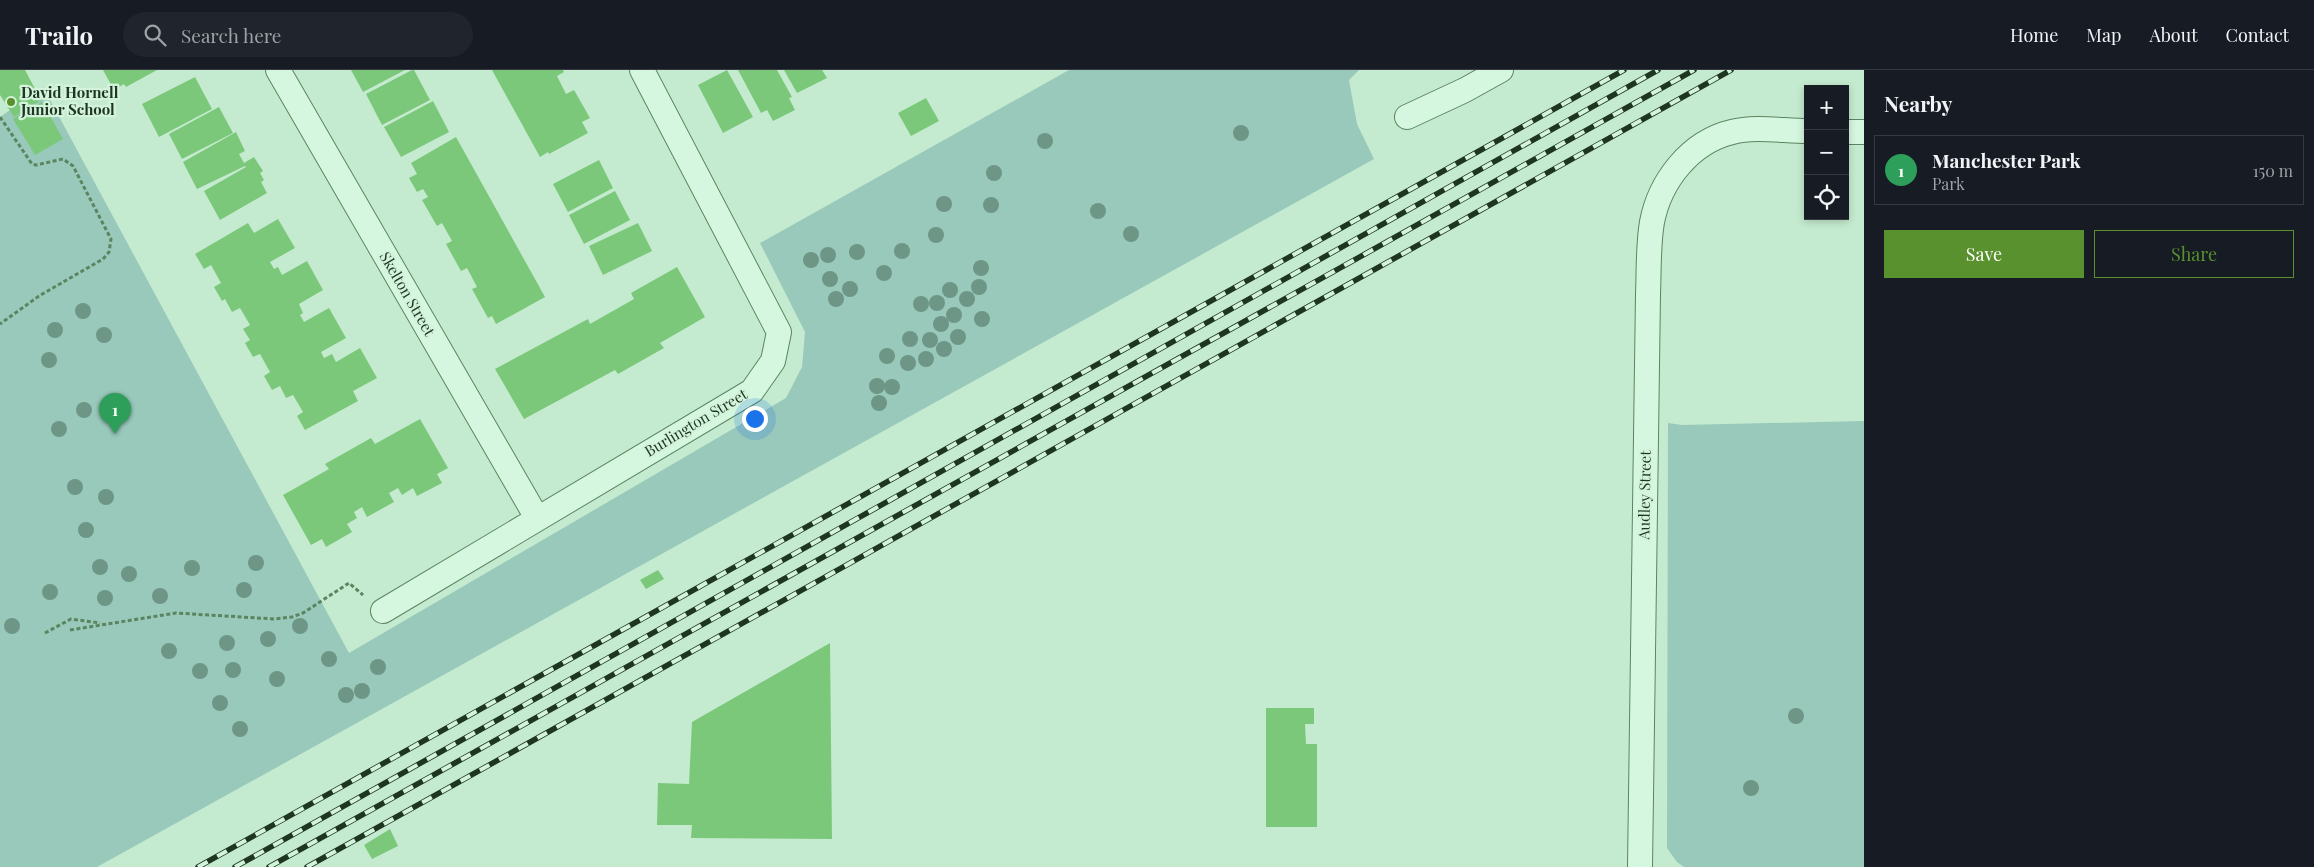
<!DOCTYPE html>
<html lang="en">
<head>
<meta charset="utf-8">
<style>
	:root { --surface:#171b24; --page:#20242c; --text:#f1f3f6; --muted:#9ea1a6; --line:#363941; --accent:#59912e }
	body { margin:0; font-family:"Playfair Display",serif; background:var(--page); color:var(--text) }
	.controls { position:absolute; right:15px; top:15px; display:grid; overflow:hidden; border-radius:0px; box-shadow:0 2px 8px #0003 }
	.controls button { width:45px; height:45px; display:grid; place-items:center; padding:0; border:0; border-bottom:1px solid var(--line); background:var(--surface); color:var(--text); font:25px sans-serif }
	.you { position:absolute; left:754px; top:348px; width:18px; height:18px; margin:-12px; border:4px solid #fff; border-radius:50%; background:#1a73e8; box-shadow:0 0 0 8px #1a73e833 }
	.badge { display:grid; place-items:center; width:32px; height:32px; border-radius:50%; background:var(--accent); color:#fff; font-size:16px; font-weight:700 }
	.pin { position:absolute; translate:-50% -41px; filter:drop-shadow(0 1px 2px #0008) }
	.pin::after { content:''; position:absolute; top:26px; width:18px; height:15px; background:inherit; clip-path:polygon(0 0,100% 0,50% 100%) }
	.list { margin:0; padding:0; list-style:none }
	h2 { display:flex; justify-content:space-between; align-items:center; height:65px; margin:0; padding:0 20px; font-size:21px }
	h2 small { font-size:16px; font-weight:400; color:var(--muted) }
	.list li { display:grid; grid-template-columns:32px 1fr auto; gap:15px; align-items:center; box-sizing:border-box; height:70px; margin:0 10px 10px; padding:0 10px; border:1px solid var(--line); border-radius:0px }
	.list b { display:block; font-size:19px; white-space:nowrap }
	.list p { margin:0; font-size:16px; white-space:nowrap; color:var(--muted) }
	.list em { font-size:16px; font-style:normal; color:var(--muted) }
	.actions { display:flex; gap:10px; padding:15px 20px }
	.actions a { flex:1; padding:11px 0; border:1px solid var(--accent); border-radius:0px; text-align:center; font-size:18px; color:var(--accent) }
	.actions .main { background:var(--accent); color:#fff }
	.icon { flex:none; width:28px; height:28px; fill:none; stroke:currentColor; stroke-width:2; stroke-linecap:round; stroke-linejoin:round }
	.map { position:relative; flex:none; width:1864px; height:797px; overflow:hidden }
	header { display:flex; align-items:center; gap:30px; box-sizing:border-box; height:70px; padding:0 25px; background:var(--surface); border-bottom:1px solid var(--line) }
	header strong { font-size:24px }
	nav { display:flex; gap:28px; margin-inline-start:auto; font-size:18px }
	.search { width:350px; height:45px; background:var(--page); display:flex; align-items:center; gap:12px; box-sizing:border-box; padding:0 18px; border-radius:28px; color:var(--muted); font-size:19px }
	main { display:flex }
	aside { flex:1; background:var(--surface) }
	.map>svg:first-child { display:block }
	.green { fill:#98c9ba }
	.building { fill:#7cc87b }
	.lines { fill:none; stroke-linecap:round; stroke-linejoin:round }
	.street-casing { stroke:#5b8560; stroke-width:26 }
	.path { stroke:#5b8560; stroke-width:3; stroke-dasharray:4 2.5; stroke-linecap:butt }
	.street { stroke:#d6f7df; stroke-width:24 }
	.rail-casing { stroke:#1e3620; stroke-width:5.5 }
	.rail { stroke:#d3f3dc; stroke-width:4; stroke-dasharray:11; stroke-linecap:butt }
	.tree { fill:#6d9686 }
	.poi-dot { fill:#59912e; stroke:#d3f3dc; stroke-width:2 }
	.labels { text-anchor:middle; stroke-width:4.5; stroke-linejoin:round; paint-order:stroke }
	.poi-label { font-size:15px; font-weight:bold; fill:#1e3620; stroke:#d3f3dc; text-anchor:start }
	.street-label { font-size:15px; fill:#1e3620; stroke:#d3f3dc }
</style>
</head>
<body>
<header>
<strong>Trailo</strong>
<div class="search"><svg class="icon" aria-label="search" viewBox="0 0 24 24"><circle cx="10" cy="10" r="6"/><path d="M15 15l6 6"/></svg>Search here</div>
<nav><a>Home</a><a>Map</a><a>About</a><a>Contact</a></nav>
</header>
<main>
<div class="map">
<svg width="1864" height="797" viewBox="0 0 1864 797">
	<rect width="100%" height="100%" fill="#c4ebcf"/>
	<g class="green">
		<path d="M1069,0H1359L1349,10L1357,54L1374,89L97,797H0V47L43,17L349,583L786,328L802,297L805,262L760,173Z"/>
		<path d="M1864,351V797H1684L1677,792L1667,778L1668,353L1682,355Z"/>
	</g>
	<g class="building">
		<path d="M0,0H25L41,30L14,47L0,25Z"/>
		<path d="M103,0H157L126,17L124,14L114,20Z"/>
		<path d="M351,0H405L363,22Z"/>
		<path d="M412,0H414L430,30L382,55L366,24Z"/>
		<path d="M492,0H563L564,2L557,6L566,24L574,20L590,48L582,52L588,63L549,84L548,82L540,87Z"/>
		<path d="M727,0L753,47L723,63L698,15Z"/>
		<path d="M738,0H777L792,27L789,28L795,40L773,51L767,40L761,43Z"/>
		<path d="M784,0H822L827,8L797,23Z"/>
		<path d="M195,7L212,39L159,67L142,34Z"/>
		<path d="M926,28L939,51L911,66L898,43Z"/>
		<path d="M433,31L449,62L401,87L384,57Z"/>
		<path d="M42,32L63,69L35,85L13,49Z"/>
		<path d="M219,37L233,63L182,89L169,64Z"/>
		<path d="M236,62L245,81L239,84L244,93L254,87L263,101L260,103L264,110L261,112L267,123L220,150L204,121L246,97L245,96L197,119L183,92Z"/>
		<path d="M456,67L545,227L496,254L492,246L488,248L472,219L477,217L467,198L461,201L446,174L452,171L442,153L437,156L422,130L428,127L423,119L417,122L409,108L417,104L411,93Z"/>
		<path d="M599,90L613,118L568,142L553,114Z"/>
		<path d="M615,121L630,150L584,174L569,145Z"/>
		<path d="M278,149L295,178L270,192L274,199L278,197L282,205L307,191L323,220L299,234L303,243L300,245L304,252L329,238L346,268L321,282L324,288L332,284L336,292L360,278L377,308L353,321L358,331L305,360L297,346L303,342L293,325L286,328L280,316L272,320L264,306L270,302L260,284L253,287L245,273L250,270L243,259L250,255L240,238L232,242L225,229L222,231L214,217L221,213L211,195L204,199L195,184L248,153L254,163Z"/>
		<path d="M638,153L652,181L603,205L589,176Z"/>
		<path d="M677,197L705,247L660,273L664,278L618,304L615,300L524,349L495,299L588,249L590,254L634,229L631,223Z"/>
		<path d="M420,349L448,398L437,404L442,413L417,426L413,418L402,425L398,418L389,423L394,432L367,447L362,437L354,442L357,448L347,454L352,462L326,477L322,469L311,475L283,425L329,399L325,394L371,368L375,374Z"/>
		<path d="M658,500L664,509L646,519L640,510Z"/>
		<path d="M830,573L832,769L691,768L692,755H657L658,713L689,714L692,652Z"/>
		<path d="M1266,638H1314V654H1305L1306,674H1317V757H1266Z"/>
		<path d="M390,759L398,776L372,789L364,775Z"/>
	</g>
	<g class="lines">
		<defs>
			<g id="street">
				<path d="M278,0L537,448"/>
				<path d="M1407,47L1465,20L1501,0"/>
				<path d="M1845,62H1864"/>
				<path d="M383,541L752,321L773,291L779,262L642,0"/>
				<path d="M1640,797L1648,224C1649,200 1648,175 1652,152C1660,111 1690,72 1732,62C1755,56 1783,61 1808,61"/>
			</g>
		</defs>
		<use href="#street" class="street-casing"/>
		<g class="path">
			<path d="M0,47L32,94L36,95L63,89L73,96L111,169L109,182L103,189L39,226L0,254"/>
			<path d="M70,560L176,543L274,549L292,547L303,543L349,513L363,525"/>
			<path d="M45,563L71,549L100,553"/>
		</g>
		<use href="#street" class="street"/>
		<defs>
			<g id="rail">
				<path d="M198,797L1624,0"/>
				<path d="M235,797L1658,0"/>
				<path d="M269,797L1694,0"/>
				<path d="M307,797L1731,0"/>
			</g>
		</defs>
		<use href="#rail" class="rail-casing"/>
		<use href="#rail" class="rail"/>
	</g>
	<g class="tree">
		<circle cx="1241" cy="63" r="8"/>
		<circle cx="1045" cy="71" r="8"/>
		<circle cx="994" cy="103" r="8"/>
		<circle cx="944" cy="134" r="8"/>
		<circle cx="991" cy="135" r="8"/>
		<circle cx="1098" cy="141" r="8"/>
		<circle cx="1131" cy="164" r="8"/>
		<circle cx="936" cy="165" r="8"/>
		<circle cx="902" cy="181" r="8"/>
		<circle cx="857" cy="182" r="8"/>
		<circle cx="828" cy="185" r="8"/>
		<circle cx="811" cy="190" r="8"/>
		<circle cx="981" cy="198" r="8"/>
		<circle cx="884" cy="203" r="8"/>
		<circle cx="830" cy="209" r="8"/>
		<circle cx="979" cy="217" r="8"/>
		<circle cx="850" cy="219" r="8"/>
		<circle cx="950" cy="220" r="8"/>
		<circle cx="836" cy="229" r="8"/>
		<circle cx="967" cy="229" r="8"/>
		<circle cx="937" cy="233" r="8"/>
		<circle cx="921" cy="234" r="8"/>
		<circle cx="83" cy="241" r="8"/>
		<circle cx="954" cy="245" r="8"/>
		<circle cx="982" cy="249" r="8"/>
		<circle cx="941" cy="254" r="8"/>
		<circle cx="55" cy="260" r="8"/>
		<circle cx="104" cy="265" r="8"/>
		<circle cx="958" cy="267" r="8"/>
		<circle cx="910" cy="269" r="8"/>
		<circle cx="930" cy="270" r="8"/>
		<circle cx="944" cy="279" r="8"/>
		<circle cx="887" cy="286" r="8"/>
		<circle cx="926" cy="289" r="8"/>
		<circle cx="49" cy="290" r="8"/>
		<circle cx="908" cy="293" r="8"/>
		<circle cx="877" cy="316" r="8"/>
		<circle cx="892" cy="317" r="8"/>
		<circle cx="879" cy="333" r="8"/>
		<circle cx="84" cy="340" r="8"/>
		<circle cx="59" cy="359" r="8"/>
		<circle cx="75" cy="417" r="8"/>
		<circle cx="106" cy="427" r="8"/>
		<circle cx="86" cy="460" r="8"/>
		<circle cx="256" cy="493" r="8"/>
		<circle cx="100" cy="497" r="8"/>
		<circle cx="192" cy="498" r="8"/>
		<circle cx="129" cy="504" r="8"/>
		<circle cx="244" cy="520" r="8"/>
		<circle cx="50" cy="522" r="8"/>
		<circle cx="160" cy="526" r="8"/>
		<circle cx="105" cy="528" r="8"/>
		<circle cx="12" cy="556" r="8"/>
		<circle cx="300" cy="556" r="8"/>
		<circle cx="268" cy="569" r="8"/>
		<circle cx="227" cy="573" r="8"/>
		<circle cx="169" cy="581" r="8"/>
		<circle cx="329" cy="589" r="8"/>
		<circle cx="378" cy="597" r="8"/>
		<circle cx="233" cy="600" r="8"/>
		<circle cx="200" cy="601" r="8"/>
		<circle cx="277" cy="609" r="8"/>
		<circle cx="362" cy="621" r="8"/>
		<circle cx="346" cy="625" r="8"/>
		<circle cx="220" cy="633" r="8"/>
		<circle cx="1796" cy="646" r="8"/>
		<circle cx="240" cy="659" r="8"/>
		<circle cx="1751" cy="718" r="8"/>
	</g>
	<circle class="poi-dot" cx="11" cy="32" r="5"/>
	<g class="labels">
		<g class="poi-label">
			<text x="21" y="28">David Hornell<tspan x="21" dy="17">Junior School</tspan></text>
		</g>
		<g class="street-label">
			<text transform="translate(407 224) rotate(60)" y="5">Skelton Street</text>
			<text transform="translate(696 353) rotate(-31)" y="5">Burlington Street</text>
			<text transform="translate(1645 425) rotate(-89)" y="5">Audley Street</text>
		</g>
	</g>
</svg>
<div class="controls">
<button>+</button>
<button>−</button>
<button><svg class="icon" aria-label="locate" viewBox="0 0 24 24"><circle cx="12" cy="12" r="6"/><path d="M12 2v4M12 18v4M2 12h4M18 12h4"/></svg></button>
</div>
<div class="you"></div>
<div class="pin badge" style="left:115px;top:364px;background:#2e9e5b">1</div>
</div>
<aside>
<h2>Nearby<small></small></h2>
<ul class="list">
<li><span class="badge" style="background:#2e9e5b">1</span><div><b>Manchester Park</b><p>Park</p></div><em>150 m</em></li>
</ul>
<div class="actions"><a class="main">Save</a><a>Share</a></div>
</aside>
</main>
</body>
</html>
